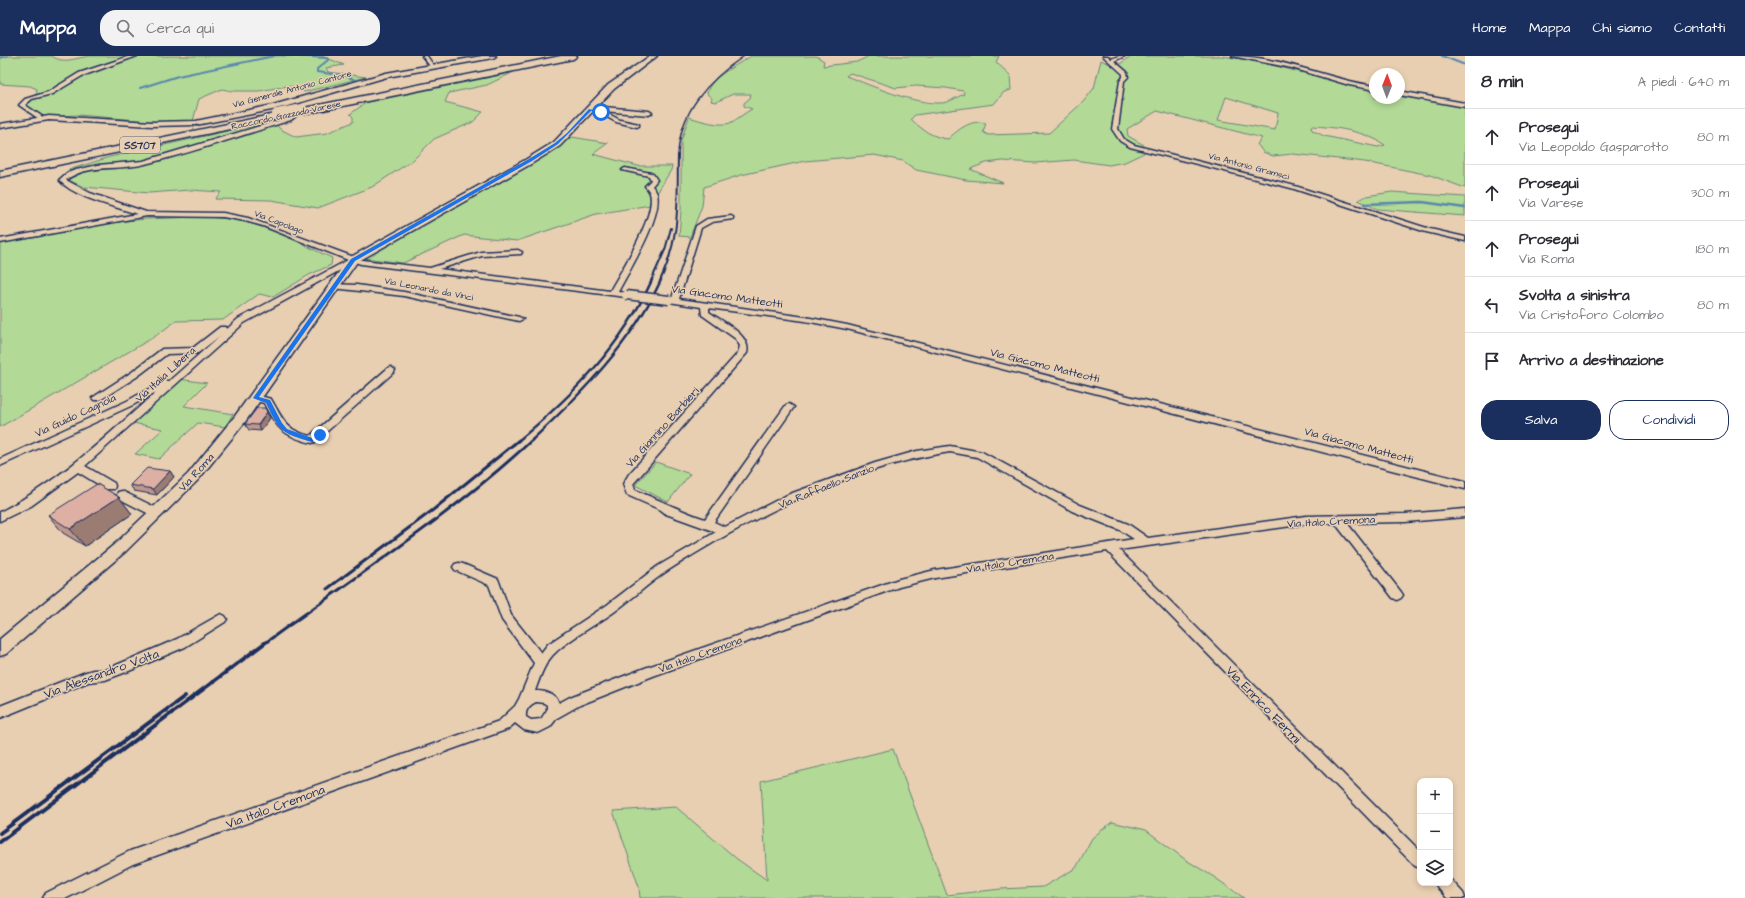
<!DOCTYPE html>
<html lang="it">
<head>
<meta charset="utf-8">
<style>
	:root { --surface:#fff; --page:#f2f2f3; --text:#2b2b33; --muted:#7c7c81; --line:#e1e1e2; --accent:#1b2f5e }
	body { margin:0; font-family:"Architects Daughter",sans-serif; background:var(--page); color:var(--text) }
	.controls { position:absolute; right:12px; bottom:12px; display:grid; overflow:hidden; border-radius:8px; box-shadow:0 2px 6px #0003 }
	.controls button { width:36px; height:36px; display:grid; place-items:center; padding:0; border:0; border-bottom:1px solid var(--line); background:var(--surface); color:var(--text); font:20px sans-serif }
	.compass { position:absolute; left:1369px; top:12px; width:36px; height:36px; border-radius:50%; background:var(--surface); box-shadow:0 2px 6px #0003; rotate:1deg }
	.stop { position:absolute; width:12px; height:12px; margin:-9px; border:3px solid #1a73e8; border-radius:50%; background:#fff }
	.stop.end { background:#1a73e8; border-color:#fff; box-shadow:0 1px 4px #0008 }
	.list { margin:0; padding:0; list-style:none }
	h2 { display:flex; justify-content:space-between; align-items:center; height:52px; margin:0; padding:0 16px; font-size:17px }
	h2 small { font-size:13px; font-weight:400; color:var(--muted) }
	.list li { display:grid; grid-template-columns:26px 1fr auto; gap:12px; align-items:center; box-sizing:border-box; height:56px; padding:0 16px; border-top:1px solid var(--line) }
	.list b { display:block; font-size:15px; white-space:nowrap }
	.list p { margin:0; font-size:13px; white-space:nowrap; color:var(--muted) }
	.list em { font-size:13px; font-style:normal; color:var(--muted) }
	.actions { display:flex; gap:8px; padding:12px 16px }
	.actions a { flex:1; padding:9px 0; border:1px solid var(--accent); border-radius:16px; text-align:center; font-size:14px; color:var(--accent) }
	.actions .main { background:var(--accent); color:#fff }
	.icon { flex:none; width:22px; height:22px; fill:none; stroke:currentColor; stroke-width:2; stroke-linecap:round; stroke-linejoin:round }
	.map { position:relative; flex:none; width:1465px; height:842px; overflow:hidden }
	header { display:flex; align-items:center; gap:24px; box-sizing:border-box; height:56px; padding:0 20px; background:var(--accent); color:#fff }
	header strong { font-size:19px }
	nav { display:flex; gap:22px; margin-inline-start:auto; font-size:14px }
	.search { width:280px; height:36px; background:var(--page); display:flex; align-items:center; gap:10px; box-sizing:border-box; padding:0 14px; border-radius:16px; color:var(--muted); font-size:15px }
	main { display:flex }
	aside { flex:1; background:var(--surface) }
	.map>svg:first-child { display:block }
	.green { fill:#b2d995; stroke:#66847a; fill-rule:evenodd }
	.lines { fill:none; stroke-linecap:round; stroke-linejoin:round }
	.stream-far1 { stroke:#5887ad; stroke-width:2 }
	.stream { stroke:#5887ad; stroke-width:2.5 }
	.street-casing { stroke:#1b2f5e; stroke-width:3 }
	.secondary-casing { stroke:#1b2f5e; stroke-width:3 }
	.highway-casing { stroke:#1b2f5e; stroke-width:3 }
	.street { fill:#e9cfb1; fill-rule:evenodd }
	.secondary { fill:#e9cfb1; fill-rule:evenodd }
	.highway { fill:#e9cfb1; fill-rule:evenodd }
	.rail-far4 { stroke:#1b2f5e; stroke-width:1.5 }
	.rail-far3 { stroke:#1b2f5e; stroke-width:2 }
	.rail-far2 { stroke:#1b2f5e; stroke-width:2.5 }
	.rail-far1 { stroke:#1b2f5e; stroke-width:3 }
	.rail { stroke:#1b2f5e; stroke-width:4 }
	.street-bridge-casing { stroke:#1b2f5e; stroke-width:11; stroke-linecap:butt }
	.highway-bridge-casing { stroke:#1b2f5e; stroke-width:11; stroke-linecap:butt }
	.street-bridge { stroke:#e9cfb1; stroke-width:8 }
	.highway-bridge { stroke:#e9cfb1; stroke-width:10 }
	.wall { fill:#bf978c; stroke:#1b2f5e }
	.shaded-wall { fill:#9b7b72; stroke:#1b2f5e }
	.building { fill:#deb0a3; stroke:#1b2f5e }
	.route { fill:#1a73e8 }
	.labels { text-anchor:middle; stroke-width:3; stroke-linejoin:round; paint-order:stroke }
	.far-street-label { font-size:9px; fill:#1b2f5e; stroke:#e9cfb1 }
	.shield { fill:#e9cfb1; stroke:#595f77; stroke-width:1 }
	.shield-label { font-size:10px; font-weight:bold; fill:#1b2f5e }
	.street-label { font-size:11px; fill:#1b2f5e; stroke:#e9cfb1 }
	.near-street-label { font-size:13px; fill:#1b2f5e; stroke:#e9cfb1 }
</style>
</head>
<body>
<header>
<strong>Mappa</strong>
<div class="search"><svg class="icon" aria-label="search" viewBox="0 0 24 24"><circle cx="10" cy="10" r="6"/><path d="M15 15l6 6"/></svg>Cerca qui</div>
<nav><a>Home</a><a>Mappa</a><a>Chi siamo</a><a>Contatti</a></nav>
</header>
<main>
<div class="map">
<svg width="1465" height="842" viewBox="0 0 1465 842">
	<rect width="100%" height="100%" fill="#e9cfb1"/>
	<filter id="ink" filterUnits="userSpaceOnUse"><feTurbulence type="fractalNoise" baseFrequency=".025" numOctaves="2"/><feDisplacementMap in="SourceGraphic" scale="8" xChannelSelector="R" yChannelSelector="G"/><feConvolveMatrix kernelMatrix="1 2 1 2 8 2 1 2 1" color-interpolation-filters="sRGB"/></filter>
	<g filter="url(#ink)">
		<g class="green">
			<path d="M0,0H52C64,9 77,1 91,0C105,0 118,0 132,0L108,10L139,0H322L344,9L326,12L328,16L366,21L304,36L299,32L288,30L259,35H232L222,33L199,43L193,65L161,66L78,59L34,61L20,49L36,38L37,33L30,30L0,28Z"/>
			<path d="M751,0H816L824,5L823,10L857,6L869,0H999L996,6L1010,19L1011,34L1004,36L994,48L915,59L911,63C922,74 932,81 948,83C959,73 971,63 986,67L983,76L988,79L1049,77L1084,45L1094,32L1101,4L1116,11L1128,2L1136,0H1223L1264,7L1375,35V42H1399V40L1465,50V132L1430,119L1365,106L1293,98L1273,100L1263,96L1257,88L1262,82L1157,55L1127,73L1128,80L1144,89V97L1125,106L1109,109L1074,104L1035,107L1003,105L986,107L970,113L1003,127L966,124L916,114L903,105L874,99L805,105L741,119L704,131L702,150L690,181L679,180L681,155V85L689,61C698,64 721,71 730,67C738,63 744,57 752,53L744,50V47L750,42L751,38H733L716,46L711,45L712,42L707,38C709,21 738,9 751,0ZM850,17L896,32L916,30L946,32L963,35L964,38C957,41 948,47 941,47C912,48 873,30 846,20ZM1226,41L1278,57L1275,74L1218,64ZM1311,70C1336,71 1365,75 1385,89L1378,91L1324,80L1312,74Z"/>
			<path d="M520,13L487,29L449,37L445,46L483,56L473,66L434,83L413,104L372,131L318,152L271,144L215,143L221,136L190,134L149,137L84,131L66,123L68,114L110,101L273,65L280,73L296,81L327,77L353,66V61L350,58L367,46Z"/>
			<path d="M572,81L608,87L593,98L638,110H672L671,114L650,149L596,158L517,185L464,179L403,207L364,202L537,105Z"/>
			<path d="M1392,136L1465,141V160L1377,153L1358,144L1366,140Z"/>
			<path d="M195,161C210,161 225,162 241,165C271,171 303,189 332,202L331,209L309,219L273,241L259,238L223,264L176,265L154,281L0,371V189L13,183L96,168L146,163Z"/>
			<path d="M179,323L207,327L184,350L233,358L225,371L198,367L159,403L135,398L163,373L133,367Z"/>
			<path d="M656,406L690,418L668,446L635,429Z"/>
			<path d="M893,693L947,839L1001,833L1043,831L1076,812L1092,782L1112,766L1146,774L1186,804L1214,821L1244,842H640L639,831L613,755L676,751L737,803L767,824L761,725Z"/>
		</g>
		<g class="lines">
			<g class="stream-far1">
				<path d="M296,0L327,2L328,4L317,13V16L346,20L355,24"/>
				<path d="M1442,0L1465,9"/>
				<path d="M0,2L7,0"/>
				<path d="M140,32L178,20L274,0"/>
			</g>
			<path class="stream" d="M1364,148L1422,146L1465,152"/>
			<defs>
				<g id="street">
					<path d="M130,0H137L82,20L52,38L32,43L25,49L43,61V63H39L19,49L25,43L48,36L79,17Z"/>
					<path d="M422,0H427L434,10H430Z"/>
					<path d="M1103,0H1108L1111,3L1119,0H1125L1114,5L1127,16L1128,21L1124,25L1118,73L1124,83L1134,89L1295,130L1430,173L1465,181V185L1426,176L1291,132L1130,91L1120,85L1112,73L1120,25L1123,21V18Z"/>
					<path d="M1232,0C1280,0 1328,23 1375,30V34L1349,29L1292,12Z"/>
					<path d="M1399,35L1465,47V51L1399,39Z"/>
					<path d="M286,50L296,60L291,64C243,79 194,96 145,108C119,115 89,107 66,124L90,137L146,156L223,157L248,162L362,204L430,212L481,196L518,194L522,196L521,198L482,200L439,213L610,235C621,215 657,159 650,137C649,135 647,132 645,130L651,124L649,120L622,114L625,112L651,117L653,118L657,124L652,130C654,132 656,135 657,138C663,160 629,215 618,236L629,237L630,239L626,241L361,208L355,206L244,267L85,410L114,427L115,430L114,433H106L78,416L31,450L0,465V456C59,426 107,380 156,336L133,349L0,410V403L127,345L163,325H169L221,279L198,297L167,298L138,320L100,344H94L92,342L132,316L162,293L193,292L220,271H226L227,273L238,263L348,204L263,170L245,165L223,161L147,160L0,187V183L137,158C114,150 75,142 59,124L67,117L76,114L98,109L143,105L287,62L290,60L281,52Z"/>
					<path d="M592,50L649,55L652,57L649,59L603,55L620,64L639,68V70L637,71L616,66L598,56V54L590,53V51Z"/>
					<path d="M731,160L733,161V163L712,166L701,172L679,243L805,261L847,269L1465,425V433L847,273L805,265L709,252V256C721,265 752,279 747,297L633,428L635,434C659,444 681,455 705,463L786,349L789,348L794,351L714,466L725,471L787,439L875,407L917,395L950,390L982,396L1080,449L1128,468L1148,482L1306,460L1405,458L1465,453V461L1405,466L1347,467L1401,536L1403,539L1401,542L1397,544L1393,542L1335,467L1306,468L1119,494L1420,795V812L1415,810L1107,495L935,522L899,531L653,620L580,649L557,662L550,671L538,677L524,674L515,667L508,673L503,675L133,808L67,842H43L46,837L130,795L499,665L515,650L519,643L534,607L502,564L489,529L455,514L453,511L455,508L459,507L463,508L498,523L511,559L541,597L548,588L607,549L658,510L716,476L666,458L661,454L627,439L623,428L629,418L738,297L740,290L736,283L702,259L701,251L669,246L665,244L666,242H672L696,170L707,163ZM950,396L977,401L1072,455L1120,474L1134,483L935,514L899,523L645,612L570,641L559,647C555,637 545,635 535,635C540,621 545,605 557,595C574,580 596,569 614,556C632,543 649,527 667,515C751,461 851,411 950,396ZM536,646L544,647L547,649V654L541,663L531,664L526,661C525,653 530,649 536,646Z"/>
					<path d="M330,228L357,229L404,236L519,261L523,263L519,265L404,240L333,232H330Z"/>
					<path d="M391,311L395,314L394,316L315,386L312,387C284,380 277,373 264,347L253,344L251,342L256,339L271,343C283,363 285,374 310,380L388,312Z"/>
					<path d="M122,435L161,454L162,457L161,460H153L118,442L117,439L118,436Z"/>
					<path d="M221,558L225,560L227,563L225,566L185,591L129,615L105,624L88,626L0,662V650L86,616L93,614H105L177,583Z"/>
					<path d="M1450,823L1463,837L1465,842H1447L1438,832L1435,827H1450Z"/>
				</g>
				<g id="secondary">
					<path d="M482,0H496L493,2L387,21L277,53L196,69L152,70L49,64L0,72V68L49,60L152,66L196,65L273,49L386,17Z"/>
					<path d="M650,0H657L614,33L560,90L531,108L357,206L245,366L198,424L126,495L6,598L0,600V583L116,487L188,418L235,360L349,202L525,104L554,86L608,29Z"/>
				</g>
				<g id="highway">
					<path d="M561,0H577L573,3L304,58L299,55L304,52Z"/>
					<path d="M280,57L283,58L285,60L283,62L0,121V115Z"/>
				</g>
			</defs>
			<use href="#street" class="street-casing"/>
			<use href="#secondary" class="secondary-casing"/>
			<use href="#highway" class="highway-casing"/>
			<use href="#street" class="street"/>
			<use href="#secondary" class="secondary"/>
			<use href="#highway" class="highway"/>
			<path class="rail-far4" d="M678,100C679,55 709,24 744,0"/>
			<g class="rail-far3">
				<path d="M651,225L665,194L671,172"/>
				<path d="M660,225C681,181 677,146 678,99"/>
			</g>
			<g class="rail-far2">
				<path d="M518,385C573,339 622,290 652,224"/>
				<path d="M531,385C581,338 632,287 661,224"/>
			</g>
			<g class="rail-far1">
				<path d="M327,533L433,454L519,384"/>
				<path d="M265,587C354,521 451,460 532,384"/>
			</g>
			<g class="rail">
				<path d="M0,777L185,640"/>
				<path d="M0,786L266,586"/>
			</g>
			<defs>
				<path id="street-bridge" d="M626,239L669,244"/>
				<path id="highway-bridge" d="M277,58L302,53"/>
			</defs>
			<use href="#street-bridge" class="street-bridge-casing"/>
			<use href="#highway-bridge" class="highway-bridge-casing"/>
			<use href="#street-bridge" class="street-bridge"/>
			<use href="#highway-bridge" class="highway-bridge"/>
		</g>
		<g class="wall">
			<path d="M270,362L261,375L249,374L245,368Z"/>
			<path d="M170,415L174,421L157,439L134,435L130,429Z"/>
			<path d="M119,441L132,458L85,490L63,477L48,459Z"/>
		</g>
		<g class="shaded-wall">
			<path d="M267,356L270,362L261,375L258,369Z"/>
			<path d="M170,415L174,421L157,439L153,433Z"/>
			<path d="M119,441L132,458L85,490L70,473Z"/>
		</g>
		<g class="building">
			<path d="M257,352H265L267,356L258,369L245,368Z"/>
			<path d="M147,412L170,415L153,433L130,429Z"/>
			<path d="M97,428L119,441L70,473L48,459Z"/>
		</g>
	</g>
	<path class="route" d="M589,53L602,56L591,55L558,88L532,105L355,205L259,341L270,344L282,367L287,373L312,382L320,377L323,379L312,386C281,377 280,376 266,347L253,342L351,203L529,103L555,87L567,77Z"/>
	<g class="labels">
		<g class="far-street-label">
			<text transform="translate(292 33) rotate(-15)" y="3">Via Generale Antonio Cantore</text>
			<text transform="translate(286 59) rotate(-12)" y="3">Raccordo Gazzada-Varese</text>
			<text transform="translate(1249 110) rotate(15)" y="3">Via Antonio Gramsci</text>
			<text transform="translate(279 166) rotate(21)" y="3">Via Capolago</text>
			<text transform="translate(429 233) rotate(11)" y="3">Via Leonardo da Vinci</text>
		</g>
		<rect class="shield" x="120" y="81" width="40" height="16" rx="3"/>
		<g class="shield-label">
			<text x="140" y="93">SS707</text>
		</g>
		<g class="street-label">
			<text transform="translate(727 240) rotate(8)" y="4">Via Giacomo Matteotti</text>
			<text transform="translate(1045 309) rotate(14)" y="4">Via Giacomo Matteotti</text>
			<text transform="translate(165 318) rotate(-42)" y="4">Via Italia Libera</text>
			<text transform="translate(75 359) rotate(-25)" y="4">Via Guido Cagnola</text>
			<text transform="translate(662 371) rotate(-48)" y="4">Via Giannino Barbieri</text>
			<text transform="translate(1359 389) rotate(15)" y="4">Via Giacomo Matteotti</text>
			<text transform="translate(196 416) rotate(-48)" y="4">Via Roma</text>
			<text transform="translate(826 430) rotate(-22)" y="4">Via Raffaello Sanzio</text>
			<text transform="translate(1331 465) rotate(-3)" y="4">Via Italo Cremona</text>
			<text transform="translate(1010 506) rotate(-9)" y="4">Via Italo Cremona</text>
			<text transform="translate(700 598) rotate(-20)" y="4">Via Italo Cremona</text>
		</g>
		<g class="near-street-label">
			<text transform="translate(101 617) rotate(-20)" y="5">Via Alessandro Volta</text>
			<text transform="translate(1264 648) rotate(46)" y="5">Via Enrico Fermi</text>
			<text transform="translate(275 750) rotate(-20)" y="5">Via Italo Cremona</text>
		</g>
	</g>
</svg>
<div class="controls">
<button>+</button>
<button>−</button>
<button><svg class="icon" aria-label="layers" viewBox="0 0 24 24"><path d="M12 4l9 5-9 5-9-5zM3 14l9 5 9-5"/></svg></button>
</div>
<svg class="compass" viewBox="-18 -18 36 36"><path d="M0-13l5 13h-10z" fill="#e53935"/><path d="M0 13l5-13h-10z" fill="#7c7c81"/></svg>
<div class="stop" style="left:601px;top:56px"></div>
<div class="stop end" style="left:320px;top:379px"></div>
</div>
<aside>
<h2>8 min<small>A piedi · 640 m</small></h2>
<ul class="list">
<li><svg class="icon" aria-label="ahead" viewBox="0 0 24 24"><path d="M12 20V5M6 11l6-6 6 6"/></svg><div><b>Prosegui</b><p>Via Leopoldo Gasparotto</p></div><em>80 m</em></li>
<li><svg class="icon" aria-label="ahead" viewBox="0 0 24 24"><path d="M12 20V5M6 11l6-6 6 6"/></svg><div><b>Prosegui</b><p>Via Varese</p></div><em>300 m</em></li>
<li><svg class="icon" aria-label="ahead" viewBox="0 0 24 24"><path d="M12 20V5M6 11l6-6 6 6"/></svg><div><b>Prosegui</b><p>Via Roma</p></div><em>180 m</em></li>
<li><svg class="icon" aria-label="left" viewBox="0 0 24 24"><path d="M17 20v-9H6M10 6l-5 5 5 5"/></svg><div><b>Svolta a sinistra</b><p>Via Cristoforo Colombo</p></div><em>80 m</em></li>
<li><svg class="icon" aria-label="arrive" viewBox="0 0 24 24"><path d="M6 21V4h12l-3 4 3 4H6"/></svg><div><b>Arrivo a destinazione</b></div></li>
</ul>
<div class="actions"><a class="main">Salva</a><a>Condividi</a></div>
</aside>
</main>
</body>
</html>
